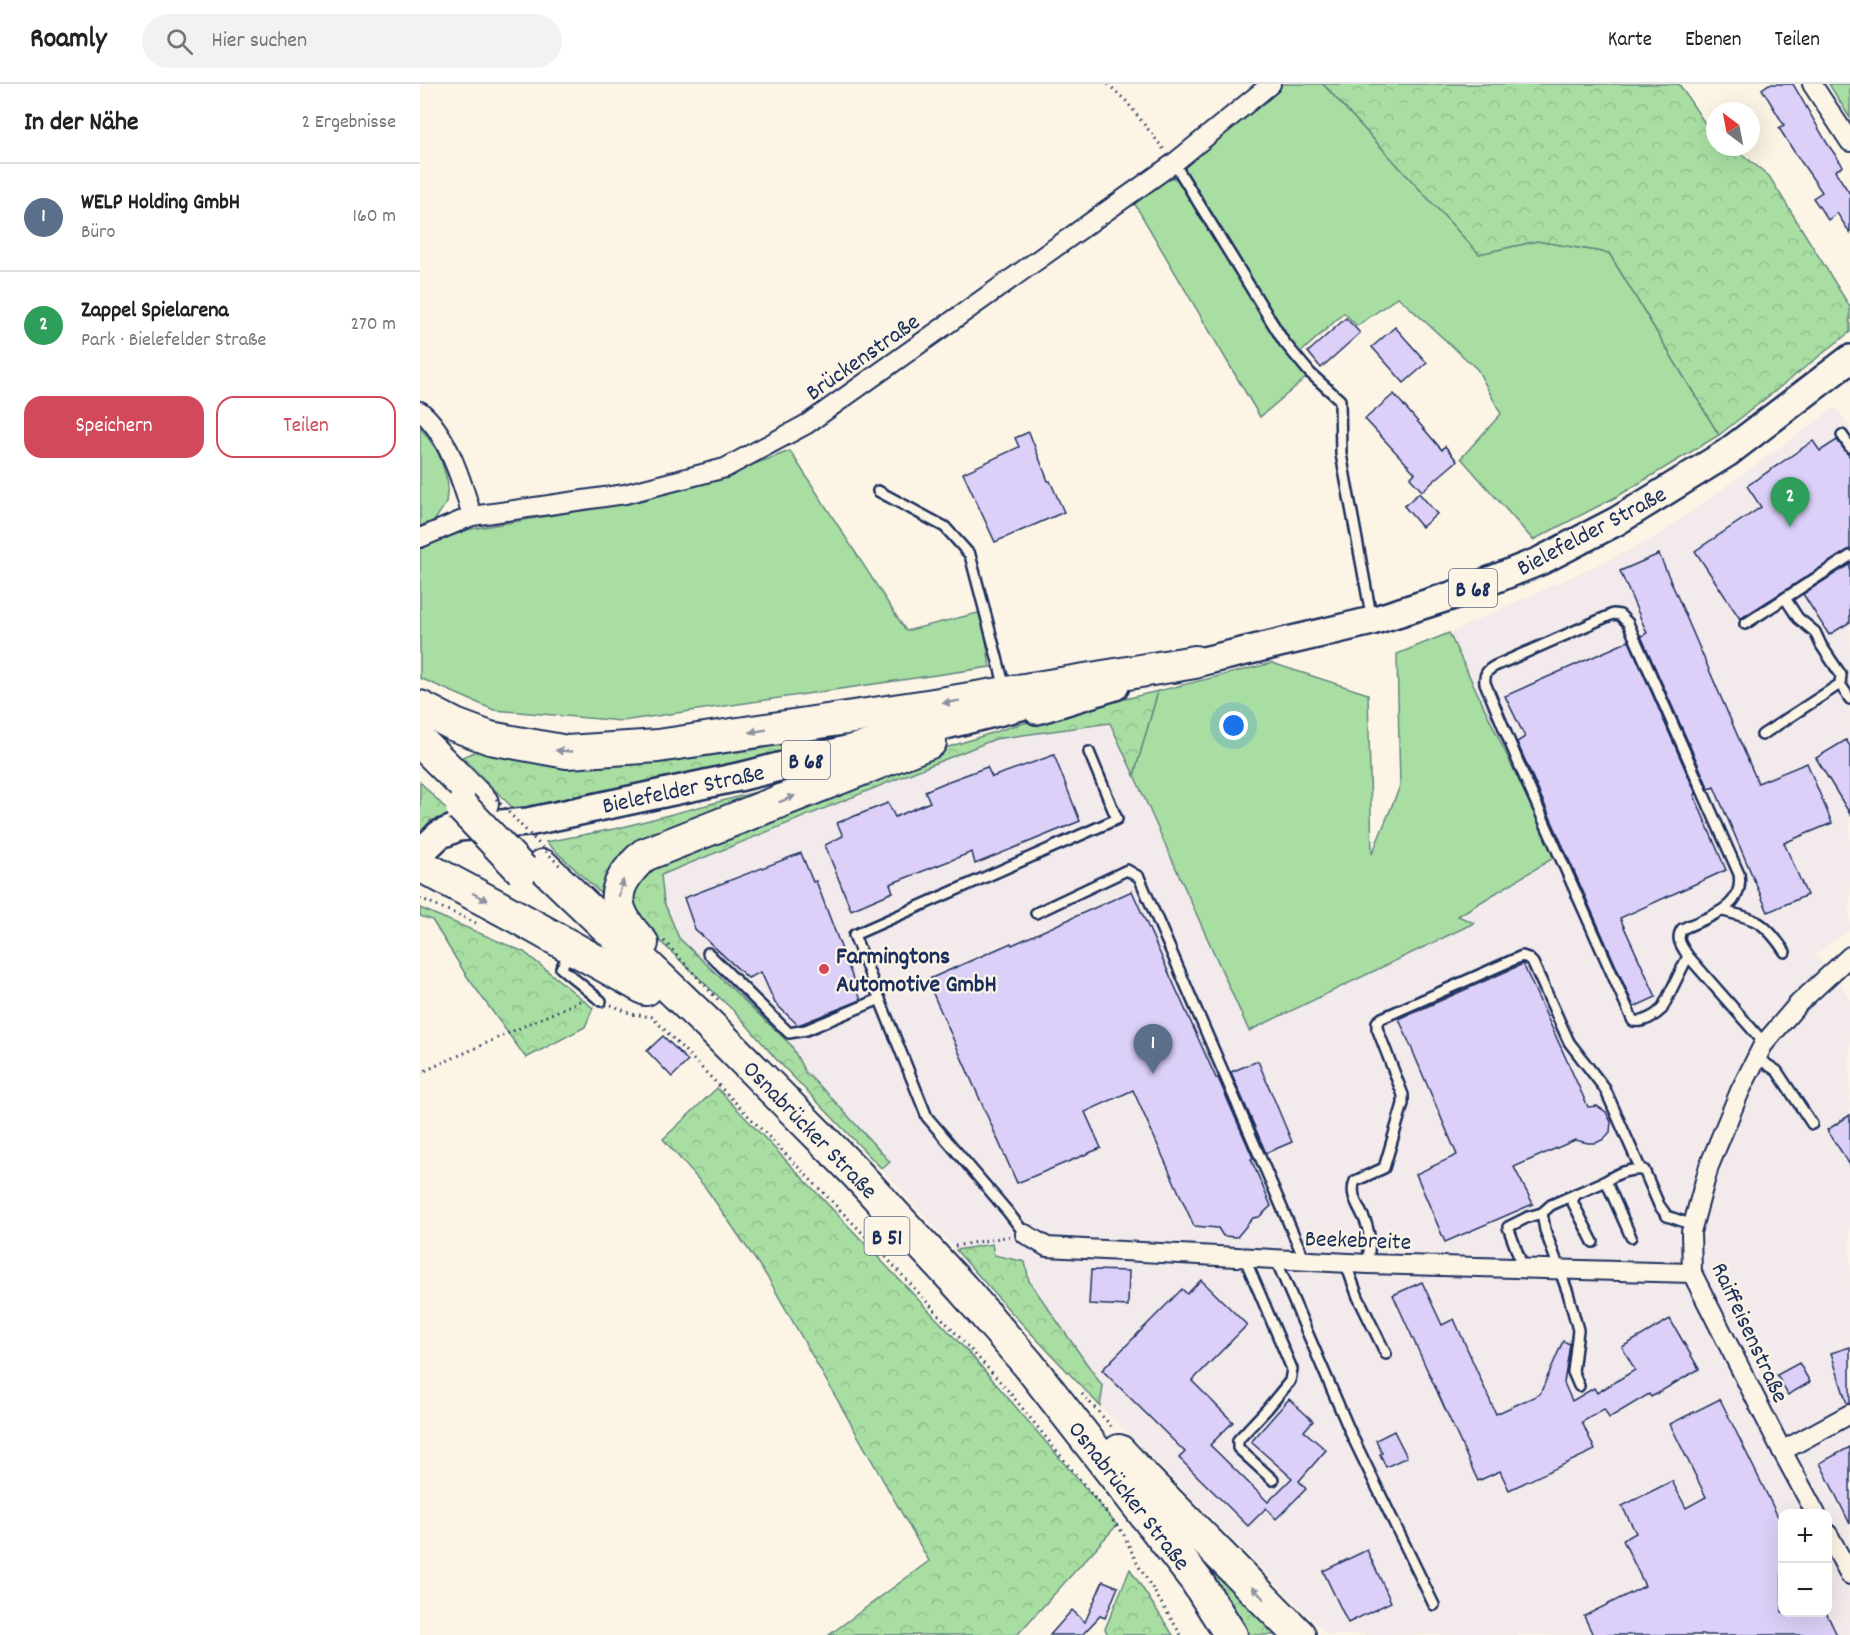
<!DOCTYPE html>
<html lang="de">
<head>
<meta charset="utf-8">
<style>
	:root { --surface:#fff; --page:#f2f2f2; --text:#222; --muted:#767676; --line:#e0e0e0; --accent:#d1495b }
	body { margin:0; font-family:Dekko,sans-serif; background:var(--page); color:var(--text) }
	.controls { position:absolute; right:18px; bottom:18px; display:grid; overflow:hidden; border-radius:12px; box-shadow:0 6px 24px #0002 }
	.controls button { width:54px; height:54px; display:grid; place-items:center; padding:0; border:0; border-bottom:2px solid var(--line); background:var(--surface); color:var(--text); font:30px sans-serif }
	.compass { position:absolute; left:1286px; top:18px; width:54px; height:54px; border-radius:50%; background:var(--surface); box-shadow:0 6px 24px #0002; rotate:328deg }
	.you { position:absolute; left:814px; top:642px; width:21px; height:21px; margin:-15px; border:4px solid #fff; border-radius:50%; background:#1a73e8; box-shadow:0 0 0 9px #1a73e833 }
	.badge { display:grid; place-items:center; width:39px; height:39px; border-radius:50%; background:var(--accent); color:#fff; font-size:20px; font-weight:700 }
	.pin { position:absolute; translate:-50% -50px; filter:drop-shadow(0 2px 3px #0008) }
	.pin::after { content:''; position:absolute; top:32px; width:21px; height:18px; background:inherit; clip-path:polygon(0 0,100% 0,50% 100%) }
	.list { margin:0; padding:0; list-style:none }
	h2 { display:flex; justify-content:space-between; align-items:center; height:78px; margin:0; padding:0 24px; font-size:26px }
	h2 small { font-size:20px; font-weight:400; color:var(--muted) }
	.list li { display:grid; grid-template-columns:39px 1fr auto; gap:18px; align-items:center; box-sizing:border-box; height:108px; padding:0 24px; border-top:2px solid var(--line) }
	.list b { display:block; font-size:22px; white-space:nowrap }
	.list p { margin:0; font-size:20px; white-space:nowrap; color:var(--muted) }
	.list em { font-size:20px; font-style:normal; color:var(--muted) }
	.actions { display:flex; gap:12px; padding:18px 24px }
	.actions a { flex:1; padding:14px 0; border:2px solid var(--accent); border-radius:18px; text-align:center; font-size:21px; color:var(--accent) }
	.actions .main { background:var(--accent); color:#fff }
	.icon { flex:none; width:33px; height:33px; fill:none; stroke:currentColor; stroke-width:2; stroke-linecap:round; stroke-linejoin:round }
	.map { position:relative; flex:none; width:1430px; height:1551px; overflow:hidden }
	header { display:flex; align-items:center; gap:36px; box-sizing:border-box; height:84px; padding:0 30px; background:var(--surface); border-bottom:2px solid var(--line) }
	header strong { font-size:28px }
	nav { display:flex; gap:33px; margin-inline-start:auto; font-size:21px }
	.search { width:420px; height:54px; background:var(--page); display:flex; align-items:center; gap:15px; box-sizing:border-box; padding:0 21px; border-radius:33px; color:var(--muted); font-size:22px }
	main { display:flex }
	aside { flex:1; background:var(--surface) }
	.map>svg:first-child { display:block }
	.built { fill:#f2eaeb; fill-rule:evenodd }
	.green { fill:#a8dea2; stroke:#628680; stroke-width:1.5 }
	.forest { fill:url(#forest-crowns); stroke:#628680; stroke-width:1.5 }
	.building { fill:#dcd0f8; stroke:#1b2f5e; stroke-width:1.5 }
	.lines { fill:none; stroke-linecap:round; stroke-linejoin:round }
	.lane-casing { stroke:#1b2f5e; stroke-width:14 }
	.street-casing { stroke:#1b2f5e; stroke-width:22 }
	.primary-casing { stroke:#1b2f5e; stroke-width:32 }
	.highway-casing { stroke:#1b2f5e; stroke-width:36 }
	.path { stroke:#1b2f5e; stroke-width:3; stroke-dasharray:1.5 4.5; stroke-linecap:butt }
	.lane { stroke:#fcf5e5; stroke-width:9 }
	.street { stroke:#fcf5e5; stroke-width:18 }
	.primary { stroke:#fcf5e5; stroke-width:27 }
	.highway { stroke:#fcf5e5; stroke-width:32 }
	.highway-bridge-casing { stroke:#1b2f5e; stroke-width:36; stroke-linecap:butt }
	.path-bridge { stroke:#1b2f5e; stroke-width:3; stroke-dasharray:1.5 4.5; stroke-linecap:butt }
	.highway-bridge { stroke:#fcf5e5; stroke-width:32 }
	.oneway { fill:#8c92a2 }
	.poi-dot { fill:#d1495b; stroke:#fcf5e5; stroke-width:2 }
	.labels { text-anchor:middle; stroke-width:4.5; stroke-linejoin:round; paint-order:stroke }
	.shield { fill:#fcf5e5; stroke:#5e6a86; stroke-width:1.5 }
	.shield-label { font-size:22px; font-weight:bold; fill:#1b2f5e }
	.street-label { font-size:24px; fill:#1b2f5e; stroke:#fcf5e5 }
	.poi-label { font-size:24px; font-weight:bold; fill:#1b2f5e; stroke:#fcf5e5; text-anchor:start }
</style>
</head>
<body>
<header>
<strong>Roamly</strong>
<div class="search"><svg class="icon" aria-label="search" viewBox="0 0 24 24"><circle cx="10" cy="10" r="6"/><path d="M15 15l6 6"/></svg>Hier suchen</div>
<nav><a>Karte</a><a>Ebenen</a><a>Teilen</a></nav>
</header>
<main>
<aside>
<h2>In der Nähe<small>2 Ergebnisse</small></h2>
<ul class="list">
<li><span class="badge" style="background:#5c6f8a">1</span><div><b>WELP Holding GmbH</b><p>Büro</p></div><em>160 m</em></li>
<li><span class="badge" style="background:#2e9e5b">2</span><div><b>Zappel Spielarena</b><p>Park · Bielefelder Straße</p></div><em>270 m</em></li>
</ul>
<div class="actions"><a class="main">Speichern</a><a>Teilen</a></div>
</aside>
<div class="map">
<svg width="1430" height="1551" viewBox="0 0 1430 1551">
	<defs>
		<pattern id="forest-crowns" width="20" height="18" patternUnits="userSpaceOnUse" patternTransform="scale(1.5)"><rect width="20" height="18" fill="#a8dea2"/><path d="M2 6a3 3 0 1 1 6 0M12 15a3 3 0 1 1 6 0" fill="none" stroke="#90bf8e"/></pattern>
	</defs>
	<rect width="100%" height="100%" fill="#fcf5e5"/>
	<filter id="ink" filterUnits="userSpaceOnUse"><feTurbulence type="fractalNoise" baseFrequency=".0167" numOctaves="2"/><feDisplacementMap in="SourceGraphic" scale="12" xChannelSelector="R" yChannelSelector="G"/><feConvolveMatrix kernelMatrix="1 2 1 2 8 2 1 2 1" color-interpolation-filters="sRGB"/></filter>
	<g filter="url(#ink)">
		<path class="built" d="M1416,323L1430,343V846L1395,871L1420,898L1430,916V1551H908L680,1322L683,1303L609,1197L604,1178L574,1170L571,1161L536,1166L462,1085L470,1077L407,1009L385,988L371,961L259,854L244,818L241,791L575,655L690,639L829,946L1053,839L1037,832L1134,773L1029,549L1233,455ZM1362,1430H1408V1528H1362Z"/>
		<g class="green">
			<path d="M861,0H903L1059,170L1117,157L1189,169L1299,351L1198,412L1113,456L1041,374L1081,330L1057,285L978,213L937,242L924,229L879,270L764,85L769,74Z"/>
			<path d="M1409,0H1430V34Z"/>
			<path d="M747,92L759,96L865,266L887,293L840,333L713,117Z"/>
			<path d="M0,343L19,369L28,399L26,419L15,436L0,442Z"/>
			<path d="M370,367L486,547L562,528L570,583L202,637L74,626L0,594V463L51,445L169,425L286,398Z"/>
			<path d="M1029,549L1135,773L1038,832L1054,839L829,947L714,691L738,607L852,579L948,610L952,770L980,702L977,570Z"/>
		</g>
		<g class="forest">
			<path d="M903,0H1259L1286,41L1295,48V63H1313L1349,92L1430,223V248L1299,351L1189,169L1117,157L1059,170Z"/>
			<path d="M738,607L714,691L690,639L575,655L241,791L244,818L259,854L371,961L385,988L407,1009L470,1078L462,1085L356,975L318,931L225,843L211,814L222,791L251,774L507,670L596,641Z"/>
			<path d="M487,642L149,722L97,728L42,673L65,664Z"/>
			<path d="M416,687L230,761L190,818L126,758L199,744Z"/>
			<path d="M0,698L31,730L10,737L0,749Z"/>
			<path d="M0,824L104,868L173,924L165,943L106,974L46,891L12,836L0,832Z"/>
			<path d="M297,1004L552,1272L697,1441L597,1551H409L509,1477L348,1194L285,1103L243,1055Z"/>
			<path d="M572,1160L574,1171L605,1178L609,1197L683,1303L680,1322L591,1228L536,1166Z"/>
			<path d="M737,1423L866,1551H826Z"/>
			<path d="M710,1485L753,1551H688L685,1545Z"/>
		</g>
		<g class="building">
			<path d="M1349,0H1373L1407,59L1423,82L1415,87L1430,110V149L1417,129L1408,136L1393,114L1402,108L1373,66L1359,44L1364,41L1342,5Z"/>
			<path d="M926,234L940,249L901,284L888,268Z"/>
			<path d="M975,243L1007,279L984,299L952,263Z"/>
			<path d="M974,310L1022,366L1025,362L1037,377L1002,407L990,394L995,389L945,335Z"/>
			<path d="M609,348L628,397H630L644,428L575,458L543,389L599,363L595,354Z"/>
			<path d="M1417,356L1430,373V465L1320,535L1275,467L1341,423L1327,402L1393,357L1400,367Z"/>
			<path d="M999,409L1017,430L1002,443L984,422Z"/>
			<path d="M1239,470L1338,699L1387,679L1412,739L1364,759L1387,811L1348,828L1294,703L1289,705L1221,552L1227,549L1200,487Z"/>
			<path d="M1430,480V538L1409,551L1383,510Z"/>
			<path d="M1209,557L1276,710L1274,711L1306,786L1200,834L1236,913L1214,923L1097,658L1105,653L1085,612Z"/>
			<path d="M1426,656L1430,662V730L1396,674Z"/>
			<path d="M634,671L660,737L555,780L552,768L470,800L473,808L431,826L405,761L423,752L417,739L468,719L475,733L510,718L505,707L529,697L567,683L572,693Z"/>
			<path d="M381,769L393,798L396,797L441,916L378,941L355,919L341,888L328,894L275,845L264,814Z"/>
			<path d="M712,807L796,994H798L833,1074L831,1075L851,1122L839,1133L833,1134L817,1153L803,1152L798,1144L774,1142L713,1006L665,1028L681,1064L597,1099L507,896L591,859L592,861Z"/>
			<path d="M1103,880L1168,1023L1177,1022L1186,1028L1191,1038L1190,1048L1184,1055L1176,1059H1168L1155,1056L1094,1083L1113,1120L1025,1158L996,1090L1037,1071L979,935Z"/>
			<path d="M243,952L268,977L252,993L227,967Z"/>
			<path d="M838,977L872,1058L846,1069L811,988Z"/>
			<path d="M1430,1031V1081L1407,1046Z"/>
			<path d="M671,1186L709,1187L708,1222L669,1220Z"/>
			<path d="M781,1196L827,1241L772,1297L813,1338L790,1361L848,1418L872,1394L831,1358L869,1315L893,1337L884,1347L906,1366L879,1397L886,1405L856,1435L846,1424L828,1442L759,1374L765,1368L682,1286L762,1205L767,1210Z"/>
			<path d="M1002,1198L1022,1241L1034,1235L1076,1330L1120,1310L1143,1257L1150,1260L1144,1299L1152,1317L1174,1304L1177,1309L1215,1286L1202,1263L1250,1235L1279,1285L1231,1313L1229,1310L1189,1334L1184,1325L1162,1338L1175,1366L1089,1406L1080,1387L1058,1397L973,1211Z"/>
			<path d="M1430,1263V1319L1427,1320L1411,1269Z"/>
			<path d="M1379,1279L1390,1298L1368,1311L1357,1291Z"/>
			<path d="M1300,1315L1362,1441V1528H1406L1417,1551H1173L1164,1532L1225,1502L1203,1456L1216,1449L1202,1422L1252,1397L1266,1424L1286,1413L1250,1340Z"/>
			<path d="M974,1347L987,1373L966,1383L960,1370L962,1369L956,1356Z"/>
			<path d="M1430,1363V1440L1400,1379Z"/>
			<path d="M947,1466L971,1518L928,1539L903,1487Z"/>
			<path d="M683,1497L698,1503L685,1534L680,1532L662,1551H630L652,1526L665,1538Z"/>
		</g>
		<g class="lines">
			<defs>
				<g id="lane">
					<path d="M754,79L864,258L890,289L920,316L921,370L952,536"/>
					<path d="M1422,351L1430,363"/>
					<path d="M458,407L525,443L550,471L585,604"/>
					<path d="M1365,514L1378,534L1395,548L1401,561L1421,591L1420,600"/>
					<path d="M1325,540L1430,472"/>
					<path d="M1342,651L1420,600L1430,615"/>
					<path d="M1303,827C1337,835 1345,838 1365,868"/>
					<path d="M616,829L707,786L719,793L885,1177"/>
					<path d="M150,869L141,884L181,917"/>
					<path d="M288,869L369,949L386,946L460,915"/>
					<path d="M1268,872L1242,925C1235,932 1223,939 1213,937L1104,692L1065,599C1064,590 1067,586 1075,582L1193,530L1200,531L1208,539L1319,790C1325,826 1286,833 1262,845C1255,855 1262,863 1268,872L1345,960"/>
					<path d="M1337,974L1357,987L1392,1040"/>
					<path d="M1156,1110L1131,1121L1122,1129L1125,1146L1148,1209L1158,1246L1153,1288L1159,1302"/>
					<path d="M605,1150L588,1128L507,1033L434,851L697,735L669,668"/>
					<path d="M1211,1153L1186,1097C1199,1088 1209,1085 1224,1086L1239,1121L1247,1132L1273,1141"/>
					<path d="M1173,1158L1152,1117L1156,1110L1186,1097"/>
					<path d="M825,1175L872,1285L870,1297L847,1325L818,1356V1364L853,1396"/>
					<path d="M856,1176L932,1352L1014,1521"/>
					<path d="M925,1178L938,1213L966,1270"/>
					<path d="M948,1180C949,1167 951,1154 947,1142C943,1127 928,1113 935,1097L964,1084L983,1020V1011L957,944V938L962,934L1102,872L1108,874L1113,879L1149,958L1185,1005L1221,1086"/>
					<path d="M1103,1184L1088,1143L1108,1133L1122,1129"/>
				</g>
				<g id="street">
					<path d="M1392,0L1430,58"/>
					<path d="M0,327C27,348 43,400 52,432"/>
					<path d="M0,454L52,432L205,410L305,384L387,340L754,79L851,0"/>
					<path d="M605,1150L627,1163L948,1180L1272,1189"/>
					<path d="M1362,1367L1430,1330"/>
					<path d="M1396,1430L1362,1367L1272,1189L1271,1148L1289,1082L1320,1007L1343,961L1379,919L1430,872"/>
					<path d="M1408,1450L1430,1491"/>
				</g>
				<g id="primary">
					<path d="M754,584L952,537L1037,510L1120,477L1197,437L1307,369L1430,275"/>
					<path d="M617,626L695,602"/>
					<path d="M0,769L19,751L38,743L108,738L323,692L633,614"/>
				</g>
				<g id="highway">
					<path d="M0,623L35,641L70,654L147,668L238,662L507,622L775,578"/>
					<path d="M0,657L62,719"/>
					<path d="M0,781L97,833L226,905"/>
					<path d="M123,782L291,943L434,1087L542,1204L608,1280L776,1496L811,1551"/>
					<path d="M222,859C190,825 188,804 224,771L510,658"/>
					<path d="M699,1367L727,1397L879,1551"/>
				</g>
			</defs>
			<use href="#lane" class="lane-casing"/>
			<use href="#street" class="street-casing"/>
			<use href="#primary" class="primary-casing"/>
			<use href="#highway" class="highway-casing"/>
			<g class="path">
				<path d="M688,0L706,17L745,67"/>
				<path d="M0,814L56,839"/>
				<path d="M244,857L300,918"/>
				<path d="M191,921L212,930L232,933L462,1169L586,1304L703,1449L718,1481L761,1551"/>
				<path d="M0,989L162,916"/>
				<path d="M535,1162L591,1152"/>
				<path d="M662,1310L694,1345"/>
			</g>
			<use href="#lane" class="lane"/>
			<use href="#street" class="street"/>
			<use href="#primary" class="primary"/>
			<use href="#highway" class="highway"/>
			<defs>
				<path id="highway-bridge" d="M42,723L102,786"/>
			</defs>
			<use href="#highway-bridge" class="highway-bridge-casing"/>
			<path class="path-bridge" d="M76,715L142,784"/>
			<use href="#highway-bridge" class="highway-bridge"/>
		</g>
		<defs><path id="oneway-solid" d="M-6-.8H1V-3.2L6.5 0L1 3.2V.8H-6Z" transform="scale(1.5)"/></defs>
		<g class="oneway">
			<use href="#oneway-solid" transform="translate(531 618) rotate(171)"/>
			<use href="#oneway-solid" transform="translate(338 647) rotate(171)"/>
			<use href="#oneway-solid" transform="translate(144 667) rotate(-175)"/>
			<use href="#oneway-solid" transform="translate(367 715) rotate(-22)"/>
			<use href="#oneway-solid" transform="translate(201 804) rotate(-75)"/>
			<use href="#oneway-solid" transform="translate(60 813) rotate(28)"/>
			<use href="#oneway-solid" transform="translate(838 1509) rotate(-134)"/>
		</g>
	</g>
	<circle class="poi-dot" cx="404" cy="885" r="6"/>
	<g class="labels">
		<g class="shield">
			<rect x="1029" y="485" width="48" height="38" rx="4.5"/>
			<rect x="362" y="657" width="48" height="38" rx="4.5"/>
			<rect x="444.5" y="1133" width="45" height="38" rx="4.5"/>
		</g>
		<g class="shield-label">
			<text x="1053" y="512">B 68</text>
			<text x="386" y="684">B 68</text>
			<text x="467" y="1160">B 51</text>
		</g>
		<g class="street-label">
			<text transform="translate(442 272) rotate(-35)" y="8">Brückenstraße</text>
			<text transform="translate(1171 446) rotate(-28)" y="8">Bielefelder Straße</text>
			<text transform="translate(263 704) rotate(-12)" y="8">Bielefelder Straße</text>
			<text transform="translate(391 1045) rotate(46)" y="8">Osnabrücker Straße</text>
			<text transform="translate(938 1155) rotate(2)" y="8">Beekebreite</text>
			<text transform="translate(1331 1248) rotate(65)" y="8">Raiffeisenstraße</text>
			<text transform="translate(710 1411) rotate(52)" y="8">Osnabrücker Straße</text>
		</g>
		<g class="poi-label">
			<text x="416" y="879">Farmingtons<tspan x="416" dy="28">Automotive GmbH</tspan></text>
		</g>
	</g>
</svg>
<div class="controls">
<button>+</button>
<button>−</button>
</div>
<svg class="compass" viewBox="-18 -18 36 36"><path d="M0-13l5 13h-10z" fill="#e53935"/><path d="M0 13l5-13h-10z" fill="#767676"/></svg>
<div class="you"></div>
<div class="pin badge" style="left:733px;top:990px;background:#5c6f8a">1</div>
<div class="pin badge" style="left:1370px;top:443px;background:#2e9e5b">2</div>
</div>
</main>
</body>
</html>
